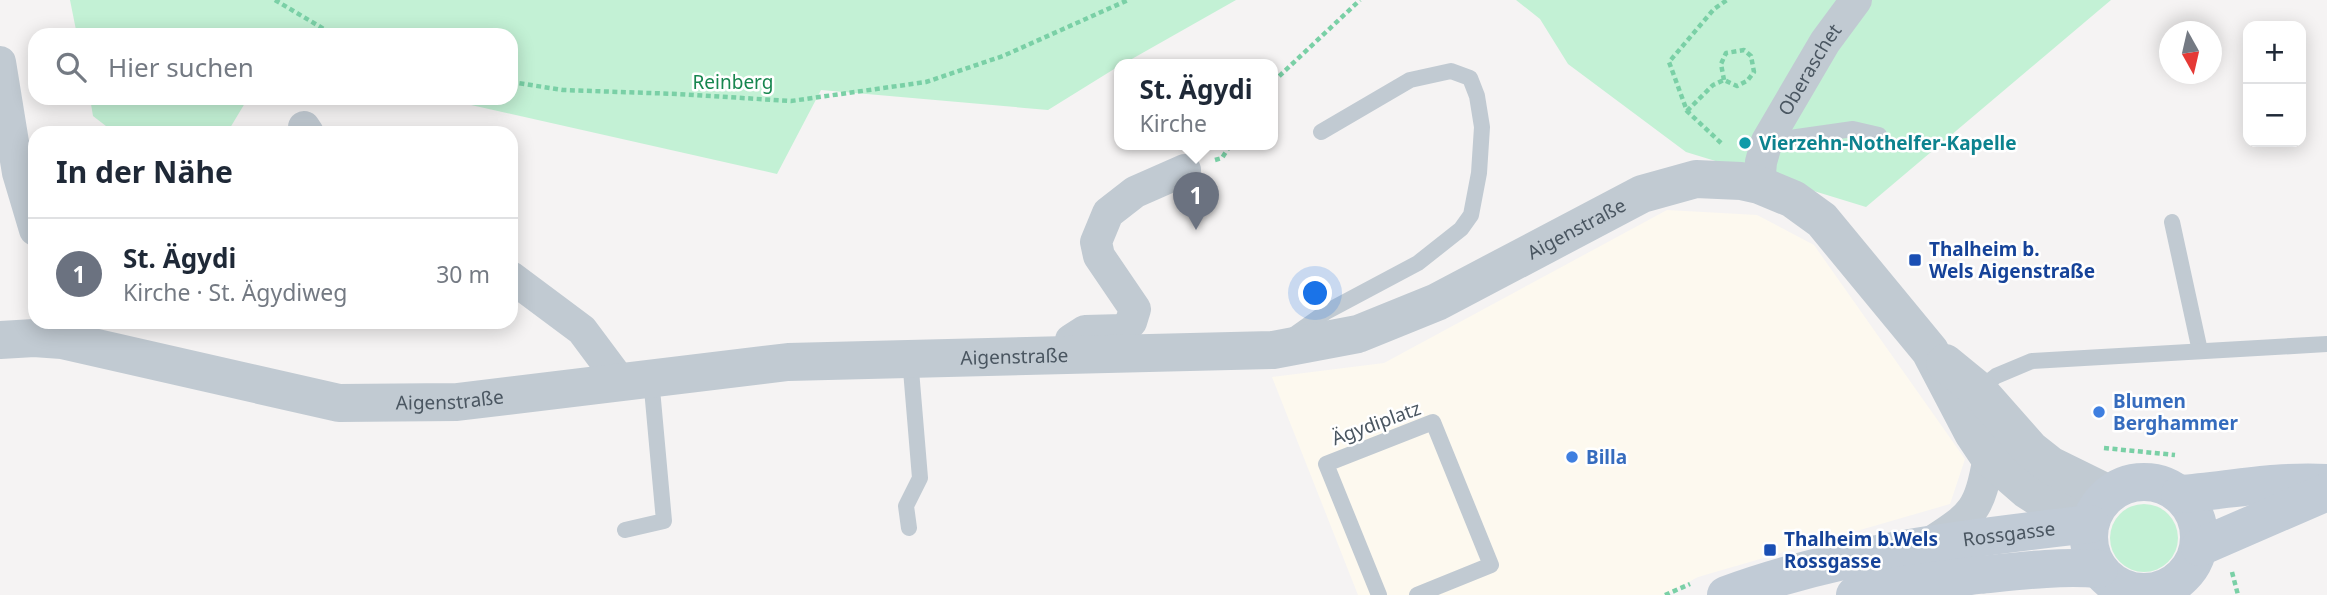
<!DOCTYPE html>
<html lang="de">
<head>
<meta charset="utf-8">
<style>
	:root { --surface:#fff; --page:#f6f6f7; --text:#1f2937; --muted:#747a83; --line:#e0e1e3; --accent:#b45309 }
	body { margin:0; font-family:"Noto Sans",sans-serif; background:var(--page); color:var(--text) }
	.controls { position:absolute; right:21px; top:21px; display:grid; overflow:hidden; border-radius:14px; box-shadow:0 4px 18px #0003 }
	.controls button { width:63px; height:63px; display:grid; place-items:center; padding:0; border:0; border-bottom:2px solid var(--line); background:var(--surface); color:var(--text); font:35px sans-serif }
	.compass { position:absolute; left:2159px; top:21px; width:63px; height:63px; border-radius:50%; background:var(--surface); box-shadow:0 4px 18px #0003; rotate:172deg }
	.you { position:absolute; left:1316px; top:294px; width:24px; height:24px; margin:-18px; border:5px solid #fff; border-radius:50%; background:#1a73e8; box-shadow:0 0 0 10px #1a73e833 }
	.badge { display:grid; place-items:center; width:46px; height:46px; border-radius:50%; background:var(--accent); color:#fff; font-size:23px; font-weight:700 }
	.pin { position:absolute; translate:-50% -58px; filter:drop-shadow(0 2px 4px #0008) }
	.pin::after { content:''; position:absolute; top:37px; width:24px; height:21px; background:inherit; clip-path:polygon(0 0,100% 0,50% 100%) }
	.popup { position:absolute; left:1114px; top:59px; width:164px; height:91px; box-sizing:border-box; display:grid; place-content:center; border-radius:14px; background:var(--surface); filter:drop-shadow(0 2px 5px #0005); font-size:23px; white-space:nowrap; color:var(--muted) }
	.popup b { font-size:26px; color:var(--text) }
	.popup::after { content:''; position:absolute; left:50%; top:100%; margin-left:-14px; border:14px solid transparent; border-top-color:var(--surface) }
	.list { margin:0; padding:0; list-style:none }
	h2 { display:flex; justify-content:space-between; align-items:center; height:91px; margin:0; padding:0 28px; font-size:30px }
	h2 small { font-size:23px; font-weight:400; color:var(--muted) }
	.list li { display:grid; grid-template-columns:46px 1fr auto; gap:21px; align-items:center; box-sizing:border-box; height:112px; padding:0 28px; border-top:2px solid var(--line) }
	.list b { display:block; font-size:26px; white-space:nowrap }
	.list p { margin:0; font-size:23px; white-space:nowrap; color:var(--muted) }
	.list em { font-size:23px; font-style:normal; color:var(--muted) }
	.icon { flex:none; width:38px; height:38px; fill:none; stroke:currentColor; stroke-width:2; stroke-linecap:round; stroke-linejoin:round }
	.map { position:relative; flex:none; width:2327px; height:595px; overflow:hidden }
	.search { position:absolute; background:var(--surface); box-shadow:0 4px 18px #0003; left:28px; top:28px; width:490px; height:77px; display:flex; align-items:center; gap:18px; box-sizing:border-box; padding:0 24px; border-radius:21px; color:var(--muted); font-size:26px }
	.panel { position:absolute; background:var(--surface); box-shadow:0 4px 18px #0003; left:28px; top:126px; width:490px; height:203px; border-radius:21px }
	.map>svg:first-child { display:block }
	.commercial { fill:#fdf9ef }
	.green { fill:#c3f1d5 }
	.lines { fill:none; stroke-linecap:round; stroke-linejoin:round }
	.path { stroke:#7ad0a6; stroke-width:4.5; stroke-dasharray:5 3.5; stroke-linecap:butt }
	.service { stroke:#c1cad2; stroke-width:16 }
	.minor { stroke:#c1cad2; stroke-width:32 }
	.tertiary { stroke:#c1cad2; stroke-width:38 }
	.secondary { stroke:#c1cbd6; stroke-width:38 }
	.culture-dot { fill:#0f9aa8; stroke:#fff; stroke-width:2.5 }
	.transit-dot { fill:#1a4fb4; stroke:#fff; stroke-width:2.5 }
	.shop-dot { fill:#3f7fe0; stroke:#fff; stroke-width:2.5 }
	.labels { text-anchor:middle; stroke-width:5; stroke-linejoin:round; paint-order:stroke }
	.street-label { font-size:19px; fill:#4a5661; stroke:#fff }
	.park-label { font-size:19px; fill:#17864f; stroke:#fff }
	.culture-label { font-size:19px; font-weight:bold; fill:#0d838f; stroke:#fff; text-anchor:start }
	.transit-label { font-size:19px; font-weight:bold; fill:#164399; stroke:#fff; text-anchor:start }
	.shop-label { font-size:19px; font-weight:bold; fill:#366cbe; stroke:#fff; text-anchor:start }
</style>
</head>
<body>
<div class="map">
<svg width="2327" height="595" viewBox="0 0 2327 595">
	<rect width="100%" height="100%" fill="#f5f3f3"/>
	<path class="commercial" d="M1667,210L1757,215L1814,245L1965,459L1950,504L1698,577L1665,595H1358L1272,377L1384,363Z"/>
	<g class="green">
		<path d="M70,0H1236L1123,64H1119V66L1048,110L821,90L777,174L440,98H511V35H77Z"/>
		<path d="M1516,0H2111L1866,207L1686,152L1568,64L1540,19Z"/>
		<path d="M90,98H248L227,133H115L93,116Z"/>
		<circle cx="2144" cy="538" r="34"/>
	</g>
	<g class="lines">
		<g class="path">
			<path d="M275,0L334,35"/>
			<path d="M511,82L563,90L678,94L791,101L926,82L1003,56L1128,0"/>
			<path d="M1273,82L1360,0"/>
			<path d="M1687,111L1713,85L1724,80L1737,86L1747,81L1754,72L1751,56L1744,50L1726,53L1721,64L1724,80"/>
			<path d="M1721,143L1687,111L1669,62L1714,9L1727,0"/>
			<path d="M1215,160L1222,158L1231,144"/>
			<path d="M2104,448L2175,455"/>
			<path d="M2232,572L2238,595"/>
			<path d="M1665,595L1690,584"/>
		</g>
		<g class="service">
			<path d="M1767,141L1853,129L1879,135"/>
			<path d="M2172,222L2200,351"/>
			<path d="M1295,334L1326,312L1418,263L1461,229L1471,215L1479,173L1482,127L1477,96L1470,78L1451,71L1410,80L1321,132"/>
			<path d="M1978,390L1996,376L2032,361L2327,344"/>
			<path d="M909,528L906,506L920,478L910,358"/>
			<path d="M625,530L664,521L651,378"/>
			<path d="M1379,595L1326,464L1433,422L1491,565L1417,595"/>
		</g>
		<g class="minor">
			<path d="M0,62L18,173L35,230"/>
			<path d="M304,127L308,133"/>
			<path id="s1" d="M1759,185L1761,162L1767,141L1825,42L1856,0"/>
			<path d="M511,277L582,330L620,381"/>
			<path d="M1070,355L1071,340L1085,331L1123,330L1131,322L1135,309L1099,256L1096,242L1108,213L1135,192L1185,170"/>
			<path d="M1930,543C1975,514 1979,510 1989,457"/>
		</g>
		<g class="tertiary">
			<path id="s2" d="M0,340L34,338L62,340L339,403L457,402L788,362L1273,350L1358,334L1437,302L1642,194L1696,179L1741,181L1759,185L1793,199L1822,220L1930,351L1973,433L1989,457L2027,490L2057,509L2090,524"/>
			<path d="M1945,363L1978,390L2031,450L2050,465L2109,494"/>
		</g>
		<g class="secondary">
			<circle cx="2144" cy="537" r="55"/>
			<path d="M2180,494C2229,490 2277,480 2327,483"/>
			<path d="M2200,547L2327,492"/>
			<path id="s3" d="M1726,595C1842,552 1968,538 2090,524"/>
			<path d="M1855,595C1896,585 1937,580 1979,575C2019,571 2058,566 2099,569"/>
		</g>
	</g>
	<circle class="culture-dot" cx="1745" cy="143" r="7"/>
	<g class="transit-dot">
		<rect x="1908" y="253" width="14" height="14" rx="3.5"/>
		<rect x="1763" y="543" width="14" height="14" rx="3.5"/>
	</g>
	<g class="shop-dot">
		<circle cx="2099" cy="412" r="7"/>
		<circle cx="1572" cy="457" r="7"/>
	</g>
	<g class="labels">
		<g class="street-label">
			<text dy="7" stroke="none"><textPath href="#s1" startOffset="128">Oberaschet</textPath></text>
			<text dy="7" stroke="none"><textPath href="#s2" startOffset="1612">Aigenstraße</textPath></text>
			<text dy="7" stroke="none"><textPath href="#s2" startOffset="1024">Aigenstraße</textPath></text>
			<text dy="7" stroke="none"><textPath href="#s2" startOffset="457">Aigenstraße</textPath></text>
			<text transform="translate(1376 423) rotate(-20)" y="7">Ägydiplatz</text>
			<text dy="7" stroke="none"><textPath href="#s3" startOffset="290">Rossgasse</textPath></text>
		</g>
		<g class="park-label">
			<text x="733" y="89">Reinberg</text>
		</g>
		<g class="culture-label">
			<text x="1759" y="150">Vierzehn-Nothelfer-Kapelle</text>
		</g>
		<g class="transit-label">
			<text x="1929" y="256">Thalheim b.<tspan x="1929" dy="22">Wels Aigenstraße</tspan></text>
			<text x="1784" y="546">Thalheim b.Wels<tspan x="1784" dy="22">Rossgasse</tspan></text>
		</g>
		<g class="shop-label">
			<text x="2113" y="408">Blumen<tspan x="2113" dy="22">Berghammer</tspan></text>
			<text x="1586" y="464">Billa</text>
		</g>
	</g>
</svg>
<div class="controls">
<button>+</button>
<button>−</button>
</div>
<svg class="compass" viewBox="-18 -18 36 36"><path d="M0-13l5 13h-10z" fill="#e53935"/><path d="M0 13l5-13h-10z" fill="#747a83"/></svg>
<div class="you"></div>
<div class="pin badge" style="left:1196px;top:230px;background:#6b7280">1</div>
<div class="popup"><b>St. Ägydi</b>Kirche</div>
<div class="search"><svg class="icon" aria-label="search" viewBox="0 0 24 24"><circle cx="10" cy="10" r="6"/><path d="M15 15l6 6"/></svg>Hier suchen</div>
<section class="panel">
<h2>In der Nähe<small></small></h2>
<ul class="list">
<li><span class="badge" style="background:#6b7280">1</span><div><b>St. Ägydi</b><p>Kirche · St. Ägydiweg</p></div><em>30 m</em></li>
</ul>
</section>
</div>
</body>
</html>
